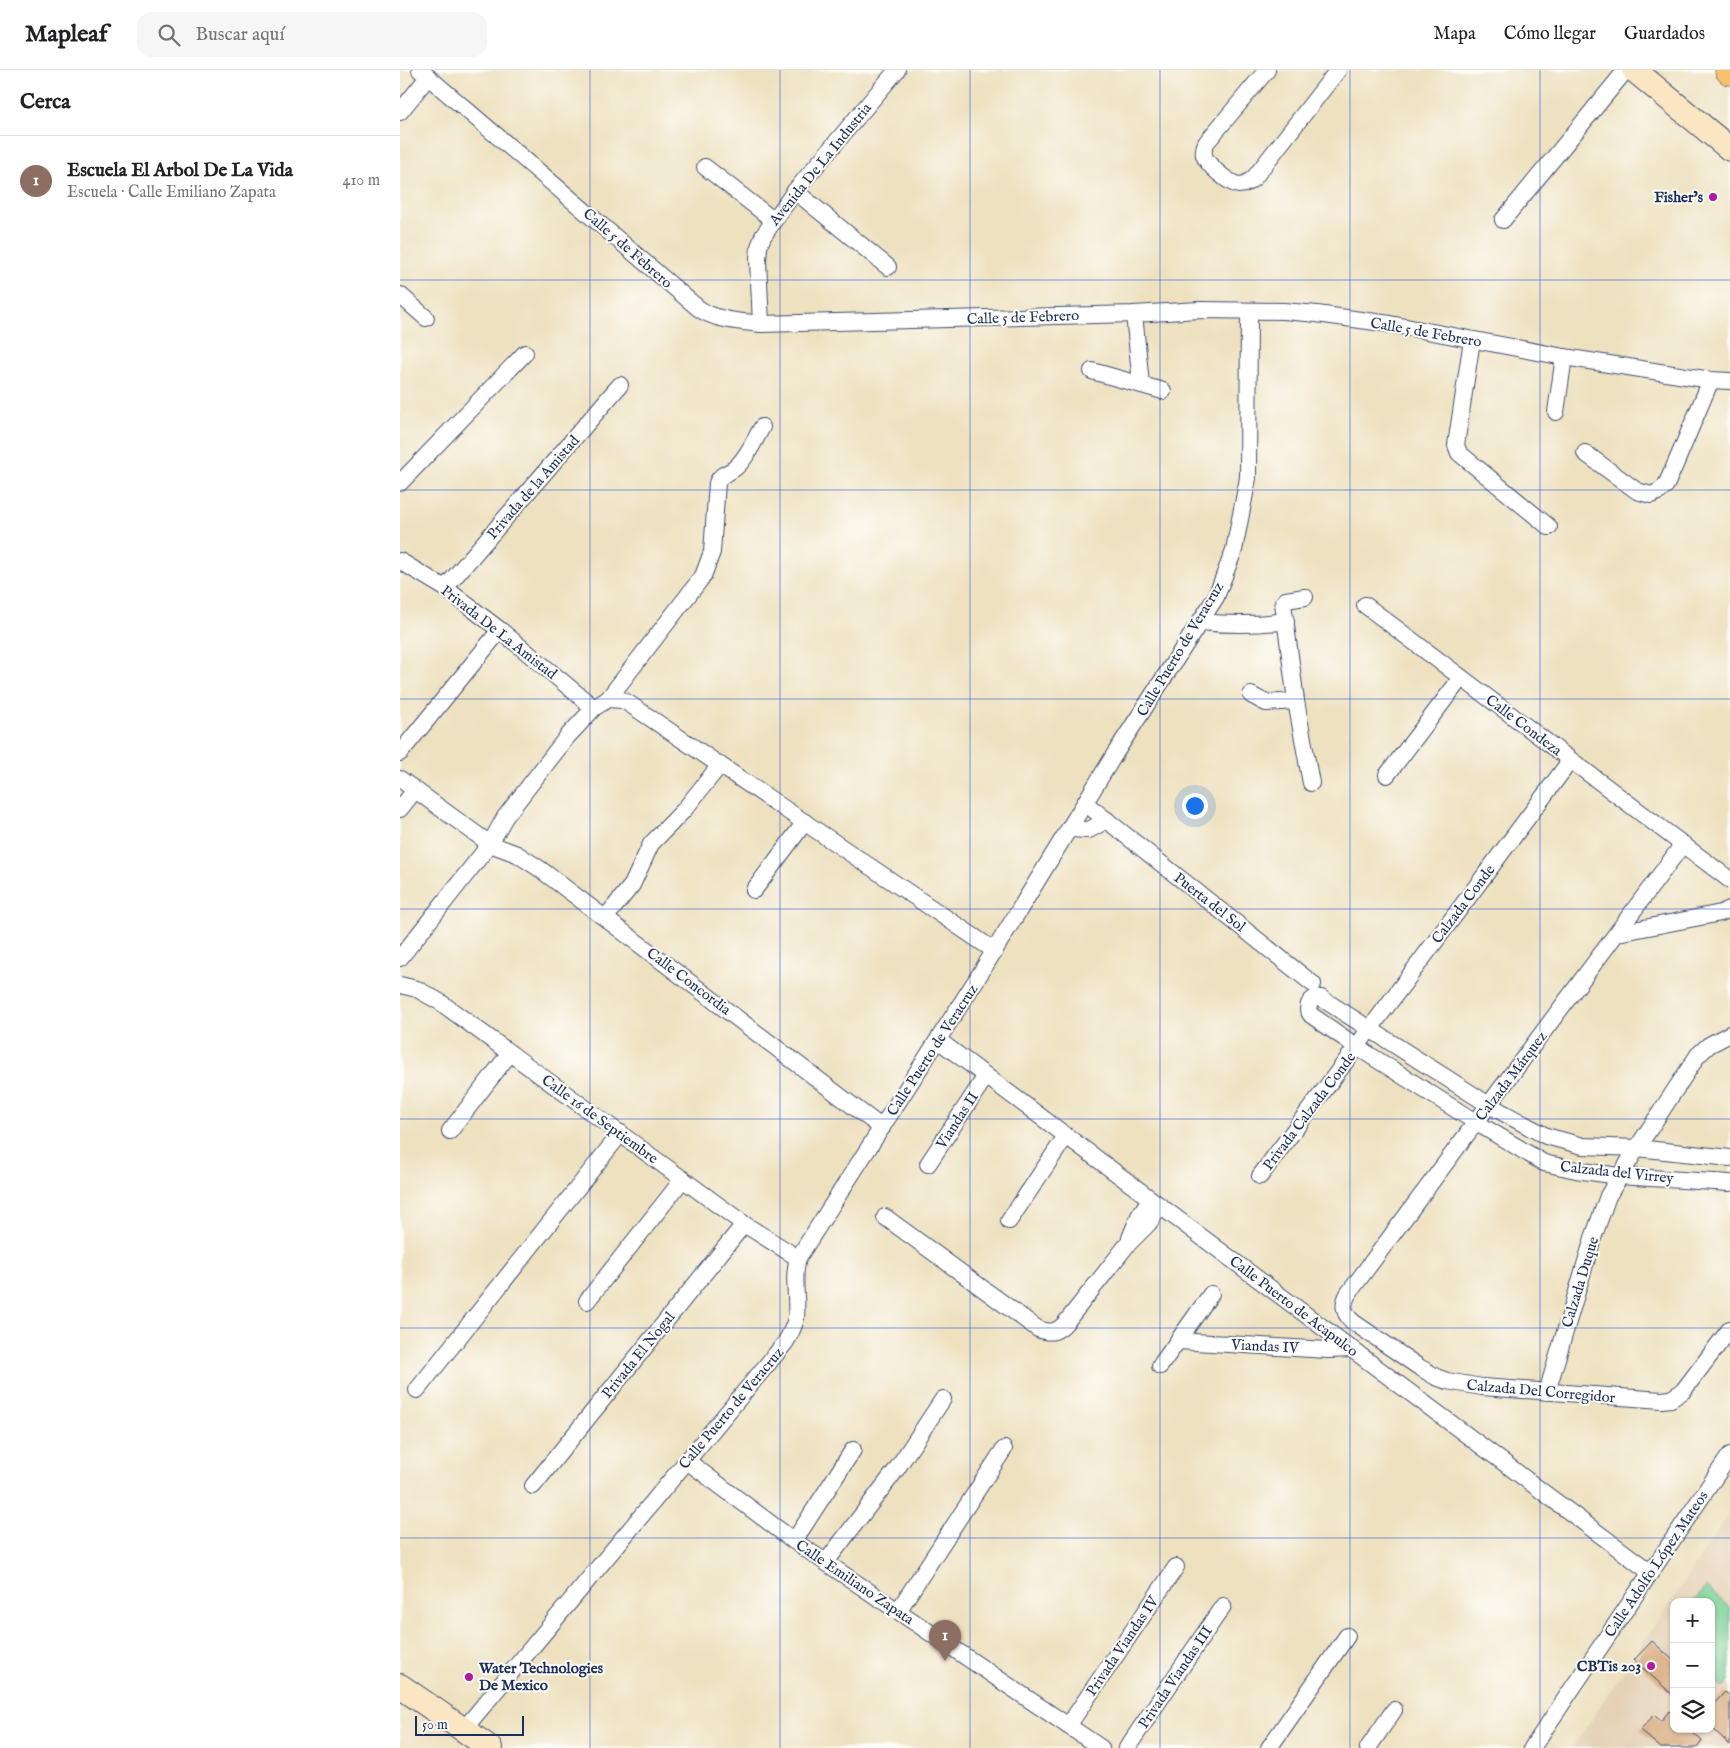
<!DOCTYPE html>
<html lang="es">
<head>
<meta charset="utf-8">
<style>
	:root { --surface:#fff; --page:#f6f6f6; --text:#202124; --muted:#757577; --line:#e0e0e0; --accent:#b5179e }
	body { margin:0; font-family:"IM FELL English",serif; background:var(--page); color:var(--text) }
	.controls { position:absolute; right:15px; bottom:15px; display:grid; overflow:hidden; border-radius:10px; box-shadow:0 1px 4px #0004 }
	.controls button { width:45px; height:45px; display:grid; place-items:center; padding:0; border:0; border-bottom:1px solid var(--line); background:var(--surface); color:var(--text); font:25px sans-serif }
	.scale { position:absolute; left:15px; bottom:12px; width:109px; box-sizing:border-box; padding-left:5px; border:2px solid #1b2f5e; border-top:0; font-size:14px; line-height:18px; white-space:nowrap; color:#1b2f5e; -webkit-text-stroke:4px #fdfcf7; paint-order:stroke }
	.you { position:absolute; left:794px; top:735px; width:18px; height:18px; margin:-12px; border:4px solid #fff; border-radius:50%; background:#1a73e8; box-shadow:0 0 0 8px #1a73e833 }
	.badge { display:grid; place-items:center; width:32px; height:32px; border-radius:50%; background:var(--accent); color:#fff; font-size:16px; font-weight:700 }
	.pin { position:absolute; translate:-50% -41px; filter:drop-shadow(0 1px 2px #0008) }
	.pin::after { content:''; position:absolute; top:26px; width:18px; height:15px; background:inherit; clip-path:polygon(0 0,100% 0,50% 100%) }
	.list { margin:0; padding:0; list-style:none }
	h2 { display:flex; justify-content:space-between; align-items:center; height:65px; margin:0; padding:0 20px; font-size:21px }
	h2 small { font-size:16px; font-weight:400; color:var(--muted) }
	.list li { display:grid; grid-template-columns:32px 1fr auto; gap:15px; align-items:center; box-sizing:border-box; height:90px; padding:0 20px; border-top:1px solid var(--line) }
	.list b { display:block; font-size:19px; white-space:nowrap }
	.list p { margin:0; font-size:16px; white-space:nowrap; color:var(--muted) }
	.list em { font-size:16px; font-style:normal; color:var(--muted) }
	.icon { flex:none; width:28px; height:28px; fill:none; stroke:currentColor; stroke-width:2; stroke-linecap:round; stroke-linejoin:round }
	.map { position:relative; flex:none; width:1330px; height:1678px; overflow:hidden }
	header { display:flex; align-items:center; gap:30px; box-sizing:border-box; height:70px; padding:0 25px; background:var(--surface); border-bottom:1px solid var(--line) }
	header strong { font-size:24px }
	nav { display:flex; gap:28px; margin-inline-start:auto; font-size:18px }
	.search { width:350px; height:45px; background:var(--page); display:flex; align-items:center; gap:12px; box-sizing:border-box; padding:0 18px; border-radius:15px; color:var(--muted); font-size:19px }
	main { display:flex }
	aside { flex:1; background:var(--surface) }
	.map>svg:first-child { display:block }
	.built { fill:#e4d1b6; fill-rule:evenodd }
	.green { fill:#77ce92; stroke:#497e78 }
	.building { fill:#d6a676 }
	.lines { fill:none; stroke-linecap:round; stroke-linejoin:round }
	.minor-casing { stroke:#3b4a6d; stroke-width:18 }
	.secondary-casing { stroke:#3b4a6d; stroke-width:26 }
	.trunk-casing { stroke:#3b4a6d; stroke-width:29 }
	.minor { stroke:#fff; stroke-width:16 }
	.secondary { stroke:#fbe6c4; stroke-width:24 }
	.trunk { stroke:#f6c16b; stroke-width:28 }
	.grid { fill:none; stroke:#1d4ed8; stroke-width:1; stroke-opacity:0.55 }
	.poi-dot { fill:#b5179e; stroke:#fdfcf7; stroke-width:2 }
	.labels { text-anchor:middle; stroke-width:4; stroke-linejoin:round; paint-order:stroke }
	.street-label { font-size:15px; fill:#1b2f5e; stroke:#fdfcf7 }
	.poi-label { font-size:15px; font-weight:bold; fill:#1b2f5e; stroke:#fdfcf7; text-anchor:end }
</style>
</head>
<body>
<header>
<strong>Mapleaf</strong>
<div class="search"><svg class="icon" aria-label="search" viewBox="0 0 24 24"><circle cx="10" cy="10" r="6"/><path d="M15 15l6 6"/></svg>Buscar aquí</div>
<nav><a>Mapa</a><a>Cómo llegar</a><a>Guardados</a></nav>
</header>
<main>
<aside>
<h2>Cerca<small></small></h2>
<ul class="list">
<li><span class="badge" style="background:#8d6e63">1</span><div><b>Escuela El Arbol De La Vida</b><p>Escuela · Calle Emiliano Zapata</p></div><em>410 m</em></li>
</ul>
</aside>
<div class="map">
<svg width="1330" height="1678" viewBox="0 0 1330 1678">
	<rect width="100%" height="100%" fill="#fdfcf7"/>
	<filter id="ink" filterUnits="userSpaceOnUse"><feTurbulence type="fractalNoise" baseFrequency=".02" numOctaves="2"/><feDisplacementMap in="SourceGraphic" scale="10" xChannelSelector="R" yChannelSelector="G"/><feConvolveMatrix kernelMatrix="1 2 1 2 8 2 1 2 1" color-interpolation-filters="sRGB"/></filter>
	<filter id="wash" filterUnits="userSpaceOnUse"><feTurbulence type="fractalNoise" baseFrequency=".0096" numOctaves="4" result="noise"/><feDisplacementMap in="SourceGraphic" scale="20" xChannelSelector="R" yChannelSelector="G"/><feGaussianBlur stdDeviation="1.12" result="paint"/><feColorMatrix in="noise" values="0 0 0 0 0 0 0 0 0 0 0 0 0 0 0 0 0 1.4 0 .05"/><feComposite in="paint" operator="in"/></filter>
	<g filter="url(#wash)">
		<rect width="100%" height="100%" fill="#eee1c0"/>
		<path class="built" d="M1330,1443V1678H1172ZM1274,1532H1311V1659H1274Z"/>
		<path class="green" d="M1306,1517L1330,1538V1609L1323,1618L1311,1608V1532H1293Z"/>
		<g id="blocks">
			<g class="building">
				<path d="M1252,1571L1274,1591V1626L1234,1590Z"/>
				<path d="M1325,1622L1330,1626V1675L1311,1657V1637Z"/>
				<path d="M1269,1641L1274,1646V1659H1289L1302,1671L1297,1678H1261L1240,1660L1254,1645L1261,1651Z"/>
			</g>
		</g>
	</g>
	<g filter="url(#ink)">
		<use href="#blocks" fill-opacity="0" stroke="#3b4a6d" stroke-width="1"/>
		<g class="lines">
			<defs>
				<g id="minor">
					<path d="M20,0L298,238C316,251 339,251 361,254L734,244L799,240L884,241L917,244L990,254L1164,287L1311,310L1330,311"/>
					<path d="M867,0L806,73C804,77 803,80 804,85C806,94 829,114 839,115C845,115 849,112 854,108L938,0"/>
					<path d="M0,42L28,7"/>
					<path d="M305,97L373,150"/>
					<path d="M395,121L488,197"/>
					<path d="M1103,150L1226,0"/>
					<path d="M0,225L26,248"/>
					<path d="M734,244L741,314"/>
					<path d="M361,254L358,190L359,177L363,166L395,121L497,0"/>
					<path d="M1072,270L1056,375L1059,383L1149,457"/>
					<path d="M692,301L763,321"/>
					<path d="M1156,342L1164,287"/>
					<path d="M1185,383L1237,421L1251,425L1260,421L1266,415L1275,395L1311,310"/>
					<path d="M0,413L125,283"/>
					<path d="M0,491L45,518L100,560L194,638"/>
					<path d="M45,518L220,315"/>
					<path d="M905,527L886,530L883,533L896,631L911,713"/>
					<path d="M965,535L1330,810"/>
					<path d="M801,552C829,555 857,555 886,551"/>
					<path d="M851,625L866,633L896,631"/>
					<path d="M208,629L303,506L312,482L317,413C322,402 327,405 335,398C347,388 354,371 362,357"/>
					<path d="M0,683L100,560"/>
					<path d="M987,705L1061,608"/>
					<path d="M0,709L90,774L117,784L140,799L482,1058"/>
					<path d="M685,733L913,914"/>
					<path d="M0,739L15,720"/>
					<path d="M669,759L689,760L707,750"/>
					<path d="M1283,774L948,1224C942,1235 943,1243 953,1252L1019,1297L1036,1307L1047,1311L1082,1317L1262,1330L1271,1329L1283,1321L1330,1259"/>
					<path d="M354,820L405,752"/>
					<path d="M206,847L232,815L251,774L284,740L320,695"/>
					<path d="M1218,863L1321,843L1330,839"/>
					<path d="M0,888L90,774L105,747L167,667L194,638L208,629L222,630L228,633L595,881"/>
					<path d="M0,915L17,919L40,932L344,1154L398,1188"/>
					<path d="M538,970L1250,1502"/>
					<path d="M50,1061L110,983"/>
					<path d="M1330,1088L1237,1078L1183,1076L1146,1066L1089,1035L921,928C913,927 908,932 908,940L911,945L957,977L1077,1053L1144,1093L1176,1100L1219,1106L1330,1113"/>
					<path d="M528,1094L586,1006"/>
					<path d="M860,1106L1170,691"/>
					<path d="M485,1147L638,1259C651,1264 658,1262 667,1251L727,1175L749,1153L760,1136"/>
					<path d="M609,1151L666,1066"/>
					<path d="M730,1168L739,1146L750,1129"/>
					<path d="M187,1231L283,1109"/>
					<path d="M778,1271L928,1280L952,1279"/>
					<path d="M760,1296L811,1224"/>
					<path d="M17,1320L221,1063"/>
					<path d="M1147,1322L1193,1168L1208,1126L1237,1078L1298,985L1309,975L1330,964"/>
					<path d="M287,1391L394,1471L701,1678"/>
					<path d="M133,1416L344,1154"/>
					<path d="M394,1471L453,1380"/>
					<path d="M426,1492L496,1400L543,1329"/>
					<path d="M498,1541L604,1379"/>
					<path d="M668,1656L776,1497"/>
					<path d="M64,1659L385,1273C390,1265 394,1257 396,1248C398,1227 392,1208 398,1188L580,904L716,682L816,527L834,480L848,408L849,241"/>
					<path d="M727,1678L823,1536"/>
					<path d="M869,1678L947,1566"/>
					<path d="M968,1678L994,1640"/>
					<path d="M1132,1678L1330,1385"/>
				</g>
				<g id="secondary">
					<path d="M1234,0L1330,79"/>
					<path d="M0,1616L90,1678"/>
				</g>
				<path id="trunk" d="M1329,0L1330,1"/>
			</defs>
			<use href="#minor" class="minor-casing"/>
			<use href="#secondary" class="secondary-casing"/>
			<use href="#trunk" class="trunk-casing"/>
			<use href="#minor" class="minor"/>
			<use href="#secondary" class="secondary"/>
			<use href="#trunk" class="trunk"/>
		</g>
	</g>
	<path class="grid" d="M190,0V1678M380,0V1678M570,0V1678M760,0V1678M950,0V1678M1140,0V1678M0,210H1330M0,420H1330M0,629H1330M0,839H1330M0,1049H1330M0,1258H1330M0,1468H1330"/>
	<g class="poi-dot">
		<circle cx="1313" cy="127" r="5"/>
		<circle cx="1251" cy="1596" r="5"/>
		<circle cx="69" cy="1607" r="5"/>
	</g>
	<g class="labels">
		<g class="street-label">
			<text transform="translate(420 94) rotate(-51)" y="5">Avenida De La Industria</text>
			<text transform="translate(228 178) rotate(41)" y="5">Calle 5 de Febrero</text>
			<text transform="translate(623 247) rotate(-2)" y="5">Calle 5 de Febrero</text>
			<text transform="translate(1026 262) rotate(10)" y="5">Calle 5 de Febrero</text>
			<text transform="translate(133 417) rotate(-49)" y="5">Privada de la Amistad</text>
			<text transform="translate(99 562) rotate(38)" y="5">Privada De La Amistad</text>
			<text transform="translate(780 579) rotate(-59)" y="5">Calle Puerto de Veracruz</text>
			<text transform="translate(1124 655) rotate(37)" y="5">Calle Condeza</text>
			<text transform="translate(810 832) rotate(38)" y="5">Puerta del Sol</text>
			<text transform="translate(1063 834) rotate(-53)" y="5">Calzada Conde</text>
			<text transform="translate(289 911) rotate(37)" y="5">Calle Concordia</text>
			<text transform="translate(532 980) rotate(-57)" y="5">Calle Puerto de Veracruz</text>
			<text transform="translate(1111 1006) rotate(-53)" y="5">Calzada Márquez</text>
			<text transform="translate(909 1041) rotate(-53)" y="5">Privada Calzada Conde</text>
			<text transform="translate(200 1049) rotate(36)" y="5">Calle 16 de Septiembre</text>
			<text transform="translate(557 1050) rotate(-57)" y="5">Viandas II</text>
			<text transform="translate(1217 1102) rotate(6)" y="5">Calzada del Virrey</text>
			<text transform="translate(1180 1212) rotate(-73)" y="5">Calzada Duque</text>
			<text transform="translate(894 1236) rotate(37)" y="5">Calle Puerto de Acapulco</text>
			<text transform="translate(865 1276) rotate(3)" y="5">Viandas IV</text>
			<text transform="translate(238 1285) rotate(-51)" y="5">Privada El Nogal</text>
			<text transform="translate(1141 1321) rotate(5)" y="5">Calzada Del Corregidor</text>
			<text transform="translate(331 1338) rotate(-50)" y="5">Calle Puerto de Veracruz</text>
			<text transform="translate(1256 1494) rotate(-56)" y="5">Calle Adolfo López Mateos</text>
			<text transform="translate(455 1512) rotate(34)" y="5">Calle Emiliano Zapata</text>
			<text transform="translate(722 1576) rotate(-56)" y="5">Privada Viandas IV</text>
			<text transform="translate(775 1607) rotate(-56)" y="5">Privada Viandas III</text>
		</g>
		<g class="poi-label">
			<text x="1303" y="132">Fisher’s</text>
			<text x="1241" y="1601">CBTis 203</text>
			<text x="79" y="1603" text-anchor="start">Water Technologies<tspan x="79" dy="17">De Mexico</tspan></text>
		</g>
	</g>
</svg>
<div class="controls">
<button>+</button>
<button>−</button>
<button><svg class="icon" aria-label="layers" viewBox="0 0 24 24"><path d="M12 4l9 5-9 5-9-5zM3 14l9 5 9-5"/></svg></button>
</div>
<div class="scale">50 m</div>
<div class="you"></div>
<div class="pin badge" style="left:545px;top:1591px;background:#8d6e63">1</div>
</div>
</main>
</body>
</html>
